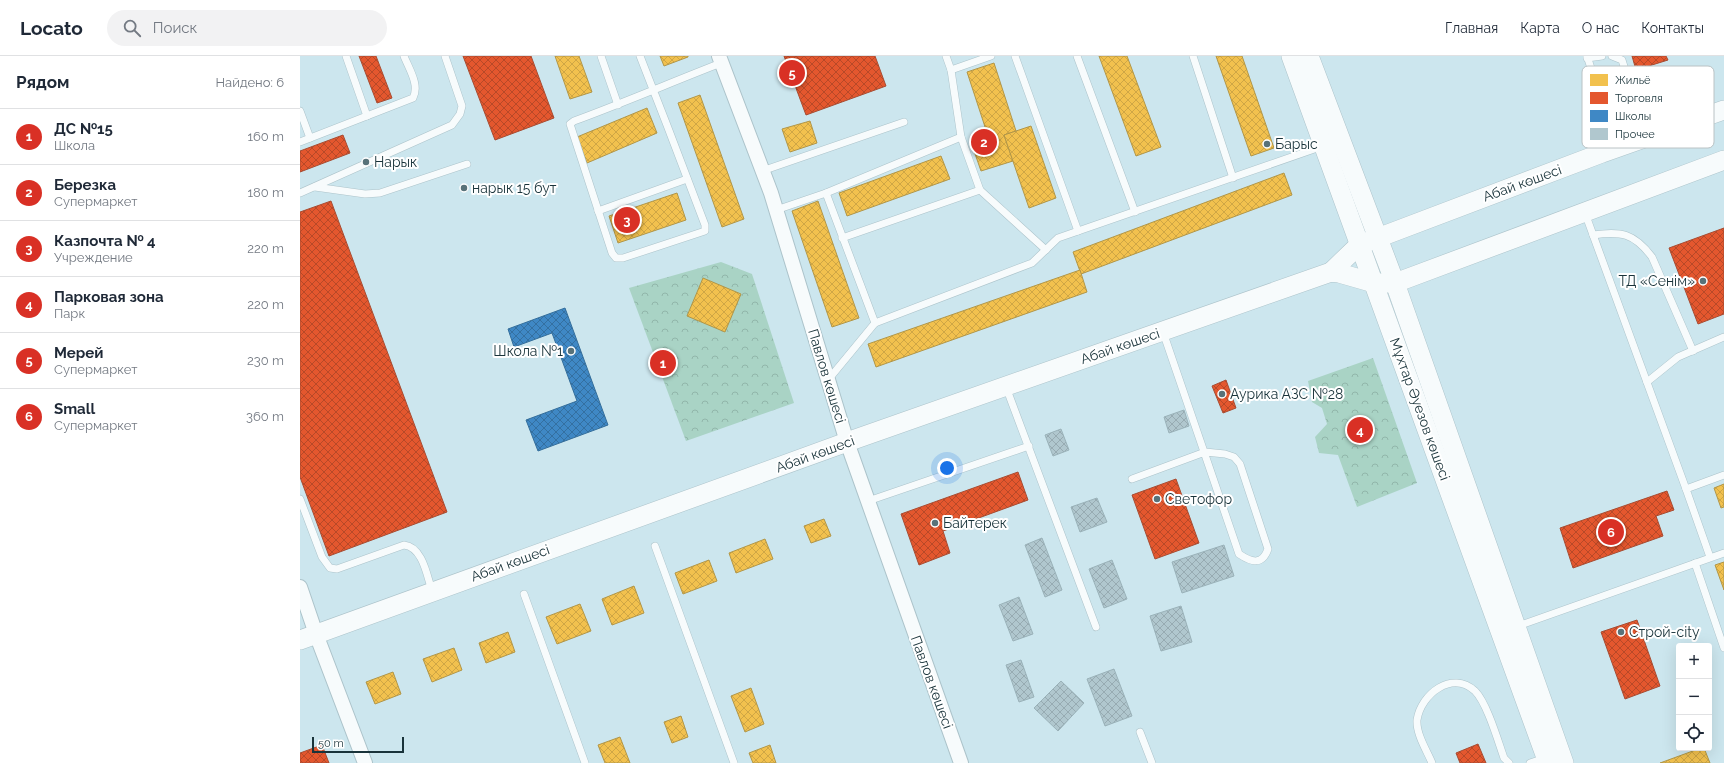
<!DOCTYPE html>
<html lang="ru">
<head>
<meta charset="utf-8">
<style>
	:root { --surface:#fff; --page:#f2f2f3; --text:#1f2937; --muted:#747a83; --line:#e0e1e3; --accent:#d93025 }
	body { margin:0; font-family:Raleway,sans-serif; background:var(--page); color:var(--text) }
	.controls { position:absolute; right:12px; bottom:12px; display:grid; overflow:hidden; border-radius:4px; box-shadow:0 4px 16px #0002 }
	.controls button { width:36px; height:36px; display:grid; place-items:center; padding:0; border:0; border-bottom:1px solid var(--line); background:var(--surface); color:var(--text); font:20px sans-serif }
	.scale { position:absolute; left:12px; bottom:10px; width:92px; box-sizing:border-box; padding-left:4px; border:2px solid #19333a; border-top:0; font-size:11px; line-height:14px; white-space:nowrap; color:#19333a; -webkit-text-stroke:3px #fff; paint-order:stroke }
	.you { position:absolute; left:647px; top:412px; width:14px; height:14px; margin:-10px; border:3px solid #fff; border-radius:50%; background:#1a73e8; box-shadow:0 0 0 6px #1a73e833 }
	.badge { display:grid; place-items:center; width:26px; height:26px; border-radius:50%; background:var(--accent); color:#fff; font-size:13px; font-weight:700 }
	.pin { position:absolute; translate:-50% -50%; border:2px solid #fff; box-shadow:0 1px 4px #0006 }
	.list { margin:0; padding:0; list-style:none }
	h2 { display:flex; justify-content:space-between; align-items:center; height:52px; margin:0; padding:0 16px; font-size:17px }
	h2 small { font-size:13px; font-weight:400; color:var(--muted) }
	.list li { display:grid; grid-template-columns:26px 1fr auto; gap:12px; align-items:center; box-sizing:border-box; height:56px; padding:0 16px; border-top:1px solid var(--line) }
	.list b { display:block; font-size:15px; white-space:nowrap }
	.list p { margin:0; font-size:13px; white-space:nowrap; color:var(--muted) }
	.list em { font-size:13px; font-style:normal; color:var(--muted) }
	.icon { flex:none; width:22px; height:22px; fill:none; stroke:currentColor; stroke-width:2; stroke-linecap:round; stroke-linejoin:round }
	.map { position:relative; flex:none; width:1424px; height:707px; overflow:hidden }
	header { display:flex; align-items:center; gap:24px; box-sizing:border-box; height:56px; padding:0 20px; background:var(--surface); border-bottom:1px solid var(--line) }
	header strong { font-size:19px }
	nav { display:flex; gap:22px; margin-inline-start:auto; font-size:14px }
	.search { width:280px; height:36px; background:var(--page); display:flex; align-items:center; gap:10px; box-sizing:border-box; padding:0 14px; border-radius:22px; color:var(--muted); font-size:15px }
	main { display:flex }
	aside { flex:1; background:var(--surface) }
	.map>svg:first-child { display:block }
	.park { fill:url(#park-crowns) }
	.homes { fill:url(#homes-cross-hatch); stroke:#b19648 }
	.shops { fill:url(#shops-cross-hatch); stroke:#a74c32 }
	.schools { fill:url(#schools-cross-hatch); stroke:#346e9b }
	.building { fill:url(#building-cross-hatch); stroke:#9ab2b9 }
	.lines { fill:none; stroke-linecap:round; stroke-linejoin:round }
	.service-casing { stroke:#acc3ca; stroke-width:8 }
	.minor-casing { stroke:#acc3ca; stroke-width:16 }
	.secondary-casing { stroke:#acc3ca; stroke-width:20 }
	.service { stroke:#f7fbfc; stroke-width:7 }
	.minor { stroke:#f7fbfc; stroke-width:14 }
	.secondary { stroke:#f7fbfc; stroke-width:19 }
	.poi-dot { fill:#587279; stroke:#fff; stroke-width:1.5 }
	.labels { text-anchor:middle; stroke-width:4; stroke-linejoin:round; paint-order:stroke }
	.poi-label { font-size:14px; fill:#19333a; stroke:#fff; text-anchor:start }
	.street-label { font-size:14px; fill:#19333a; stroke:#fff }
	.key { fill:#fff; stroke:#bac2c4; stroke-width:1 }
	.key-label { font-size:11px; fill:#19333a }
</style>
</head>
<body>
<header>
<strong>Locato</strong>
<div class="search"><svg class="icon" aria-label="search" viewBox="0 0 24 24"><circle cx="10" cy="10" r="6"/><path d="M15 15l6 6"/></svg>Поиск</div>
<nav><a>Главная</a><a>Карта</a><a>О нас</a><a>Контакты</a></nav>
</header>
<main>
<aside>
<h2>Рядом<small>Найдено: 6</small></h2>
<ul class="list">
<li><span class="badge">1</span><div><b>ДС №15</b><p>Школа</p></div><em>160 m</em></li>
<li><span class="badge">2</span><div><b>Березка</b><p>Супермаркет</p></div><em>180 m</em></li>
<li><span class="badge">3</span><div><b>Казпочта № 4</b><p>Учреждение</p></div><em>220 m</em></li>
<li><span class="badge">4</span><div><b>Парковая зона</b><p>Парк</p></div><em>220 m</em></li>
<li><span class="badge">5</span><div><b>Мерей</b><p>Супермаркет</p></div><em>230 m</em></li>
<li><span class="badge">6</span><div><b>Small</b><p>Супермаркет</p></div><em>360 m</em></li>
</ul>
</aside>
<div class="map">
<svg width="1424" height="707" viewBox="0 0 1424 707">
	<defs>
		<pattern id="park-crowns" width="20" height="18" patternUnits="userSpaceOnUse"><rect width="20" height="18" fill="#a9d3c5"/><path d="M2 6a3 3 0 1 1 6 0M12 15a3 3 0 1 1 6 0" fill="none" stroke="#91b6aa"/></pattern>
		<pattern id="homes-cross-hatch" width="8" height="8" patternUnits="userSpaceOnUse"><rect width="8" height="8" fill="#f2c14e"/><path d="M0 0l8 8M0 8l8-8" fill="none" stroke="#cfa645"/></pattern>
		<pattern id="shops-cross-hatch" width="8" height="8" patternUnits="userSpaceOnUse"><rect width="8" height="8" fill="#e4572e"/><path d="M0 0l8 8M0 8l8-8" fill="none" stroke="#b84928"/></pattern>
		<pattern id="schools-cross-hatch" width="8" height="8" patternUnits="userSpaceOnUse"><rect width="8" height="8" fill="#3f88c5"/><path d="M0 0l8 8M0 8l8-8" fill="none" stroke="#3470a1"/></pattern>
		<pattern id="building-cross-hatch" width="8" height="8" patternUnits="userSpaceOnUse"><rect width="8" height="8" fill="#b0c7ce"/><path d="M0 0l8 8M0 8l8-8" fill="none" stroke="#97abb2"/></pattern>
	</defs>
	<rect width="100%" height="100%" fill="#cce6ee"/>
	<g class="park">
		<path d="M421,206L452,218L494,347L386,385L329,232Z"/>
		<path d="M1073,302L1117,427L1057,451L1038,399L1019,397L1015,381L1027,368L1022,352L1012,346L1008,325Z"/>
	</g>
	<g class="homes">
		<path d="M255,0H279L292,36L270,43Z"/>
		<path d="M360,0H388V1L364,10Z"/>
		<path d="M799,0H827L861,91L836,100Z"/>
		<path d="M916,0H942L974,92L951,100Z"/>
		<path d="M694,7L716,75L704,79L713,105L681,115L672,89L689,83L667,16Z"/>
		<path d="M400,39L444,163L422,171L378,47Z"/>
		<path d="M347,52L357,77L287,107L277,81Z"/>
		<path d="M510,65L517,87L490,96L482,73Z"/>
		<path d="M731,70L756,142L729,152L704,79Z"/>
		<path d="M641,100L650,123L547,160L539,137Z"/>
		<path d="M984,117L992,139L781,218L773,196Z"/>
		<path d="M377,137L386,164L318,187L309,160Z"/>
		<path d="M518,145L559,262L532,271L492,155Z"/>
		<path d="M780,214L787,236L576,311L568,288Z"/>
		<path d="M403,222L441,238L425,276L387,260Z"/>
		<path d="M1424,428V451L1421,452L1414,432Z"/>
		<path d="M524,463L531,480L511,487L504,470Z"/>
		<path d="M465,483L473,503L436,517L429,497Z"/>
		<path d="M409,504L417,525L383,538L375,517Z"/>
		<path d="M1424,506V534L1415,509Z"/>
		<path d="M334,530L344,557L312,569L302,543Z"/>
		<path d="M280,548L291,575L257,588L246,561Z"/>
		<path d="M208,576L215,596L186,607L179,587Z"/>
		<path d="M154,592L162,614L132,626L123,603Z"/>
		<path d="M93,616L101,638L75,648L66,626Z"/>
		<path d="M451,632L464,668L445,676L431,640Z"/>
		<path d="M381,660L388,681L372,687L364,666Z"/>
		<path d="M320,681L330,707H305L298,689Z"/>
		<path d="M470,689L476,707H453L449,697Z"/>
		<path d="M1401,692H1404L1410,707H1360Z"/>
	</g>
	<g class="shops">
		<path d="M59,0H76L92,42L77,47Z"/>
		<path d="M163,0H231L254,62L195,84Z"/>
		<path d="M484,0H575L586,30L506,59Z"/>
		<path d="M1332,0H1366L1368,4L1336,14Z"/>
		<path d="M43,79L50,97L0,116V95Z"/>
		<path d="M31,145L147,456L29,500L0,421V156Z"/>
		<path d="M1424,172V258L1398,268L1369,192Z"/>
		<path d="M926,324L936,352L923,357L912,330Z"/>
		<path d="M718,416L728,444L643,475L650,497L619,509L601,458Z"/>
		<path d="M876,423L899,487L855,503L832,439Z"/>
		<path d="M1367,435L1374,454L1356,460L1363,480L1273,512L1260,472Z"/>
		<path d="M1337,564L1360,630L1325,643L1301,576Z"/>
		<path d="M1178,688L1186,707H1160L1156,697Z"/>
		<path d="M22,689L29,707H0V697Z"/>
	</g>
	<path class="schools" d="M265,252L308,369L238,395L226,364L277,345L252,277L214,291L208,273Z"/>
	<g class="building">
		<path d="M884,354L889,370L869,377L864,361Z"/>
		<path d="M761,373L769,394L753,400L745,379Z"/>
		<path d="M797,442L807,466L780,476L771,451Z"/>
		<path d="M742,482L762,534L745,541L725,489Z"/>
		<path d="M924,489L934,520L882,537L872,506Z"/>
		<path d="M812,504L827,543L804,552L789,513Z"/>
		<path d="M719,541L733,578L713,585L699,549Z"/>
		<path d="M881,550L892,586L861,595L850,560Z"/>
		<path d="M721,604L734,641L719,646L706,609Z"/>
		<path d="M814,613L832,660L805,670L787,623Z"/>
		<path d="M761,625L784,647L758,675L734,652Z"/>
	</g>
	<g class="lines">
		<defs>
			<g id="service">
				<path d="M46,0L67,60"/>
				<path d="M301,0L318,49"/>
				<path d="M340,0C362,56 384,113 405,169V175L323,202H316L312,197L270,68L274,65C323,47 372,26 421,7"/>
				<path d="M646,0L651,14L661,81"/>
				<path d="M715,0L778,175"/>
				<path d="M777,0L835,156"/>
				<path d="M893,0L933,122"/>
				<path d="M1287,0L1317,91"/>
				<path d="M1312,0L1322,4L1327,20"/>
				<path d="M1287,2L1302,0"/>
				<path d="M651,14L691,0"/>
				<path d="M0,55L10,82"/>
				<path d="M0,86L113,42C120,29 109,13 104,0"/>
				<path d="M462,115L604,66"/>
				<path d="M15,131L65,138L80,137L167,108"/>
				<path d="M0,137L152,69L160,58L162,50L145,0"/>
				<path d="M526,137L661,81L680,134L746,194"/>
				<path d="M476,154L526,137L575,267L732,207L758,182L1023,90"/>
				<path d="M298,155L387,123"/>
				<path d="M1285,157L1386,433"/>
				<path d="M1293,179C1321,175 1334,177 1352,201L1393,295"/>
				<path d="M542,182L680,134"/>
				<path d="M528,324L575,267"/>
				<path d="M1347,326L1378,301L1424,281"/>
				<path d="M706,331L796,571"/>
				<path d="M832,423L905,396L925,398L934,401L940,408L968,493C962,510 951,506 939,498L863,276"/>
				<path d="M0,443L22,501L30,512L37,513L104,489C123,491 127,520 132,535"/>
				<path d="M568,445L729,390"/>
				<path d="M355,490L434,707"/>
				<path d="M1410,501L1386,433L1424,419"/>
				<path d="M1395,507L1424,592"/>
				<path d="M224,538L285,707"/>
				<path d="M1218,570L1424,497"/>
				<path d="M840,676L852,707"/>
				<path d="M1132,707C1127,695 1116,678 1117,664C1121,638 1152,614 1175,635C1187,647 1198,685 1204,702L1209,707"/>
				<path d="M1230,707L1245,702"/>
			</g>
			<g id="minor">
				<path d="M419,0L471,137L547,386L661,707"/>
				<path d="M0,531L16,578L65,707"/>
			</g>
			<g id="secondary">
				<path d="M991,0L1248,707"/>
				<path d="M1009,0L1095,227L1264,707"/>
				<path d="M1031,216L1059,189L1302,97L1424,54"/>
				<path d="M0,584L547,386L1031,216L1039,217L1074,227H1095L1424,104"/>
			</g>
		</defs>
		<use href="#service" class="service-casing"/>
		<use href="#minor" class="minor-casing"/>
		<use href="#secondary" class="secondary-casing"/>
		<use href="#service" class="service"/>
		<use href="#minor" class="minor"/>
		<use href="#secondary" class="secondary"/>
	</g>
	<g class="poi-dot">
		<circle cx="967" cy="88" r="4"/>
		<circle cx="66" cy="106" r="4"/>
		<circle cx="164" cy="132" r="4"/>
		<circle cx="1403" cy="225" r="4"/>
		<circle cx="271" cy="295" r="4"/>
		<circle cx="922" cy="338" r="4"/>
		<circle cx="857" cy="443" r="4"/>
		<circle cx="635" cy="467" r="4"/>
		<circle cx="1321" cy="576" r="4"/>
	</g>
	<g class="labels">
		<g class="poi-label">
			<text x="975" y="93">Барыс</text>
			<text x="74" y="111">Нарык</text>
			<text x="172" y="137">нарык 15 бут</text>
			<text x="1395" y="230" text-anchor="end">ТД «Сенім»</text>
			<text x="263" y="300" text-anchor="end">Школа №1</text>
			<text x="930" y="343">Аурика АЗС №28</text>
			<text x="865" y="448">Светофор</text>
			<text x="643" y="472">Байтерек</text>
			<text x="1329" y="581">Строй-city</text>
		</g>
		<g class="street-label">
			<text transform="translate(1222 127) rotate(-20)" y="5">Абай көшесі</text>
			<text transform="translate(820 290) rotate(-19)" y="5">Абай көшесі</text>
			<text transform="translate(527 320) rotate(73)" y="5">Павлов көшесі</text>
			<text transform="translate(1120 353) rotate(70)" y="5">Мұхтар Әуезов көшесі</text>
			<text transform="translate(515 398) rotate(-20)" y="5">Абай көшесі</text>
			<text transform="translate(210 507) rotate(-20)" y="5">Абай көшесі</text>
			<text transform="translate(632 626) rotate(70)" y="5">Павлов көшесі</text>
		</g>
	</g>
	<rect x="1282" y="10" width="132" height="82" rx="6" class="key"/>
	<rect x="1290" y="18" width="18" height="12" fill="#f2c14e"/>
	<rect x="1290" y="36" width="18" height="12" fill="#e4572e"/>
	<rect x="1290" y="54" width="18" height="12" fill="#3f88c5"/>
	<rect x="1290" y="72" width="18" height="12" fill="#b0c7ce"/>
	<g class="key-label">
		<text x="1315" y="28">Жильё</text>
		<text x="1315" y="46">Торговля</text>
		<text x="1315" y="64">Школы</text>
		<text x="1315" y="82">Прочее</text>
	</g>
</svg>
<div class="controls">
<button>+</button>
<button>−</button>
<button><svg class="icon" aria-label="locate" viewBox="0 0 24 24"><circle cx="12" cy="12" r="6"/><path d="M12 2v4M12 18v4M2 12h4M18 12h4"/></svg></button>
</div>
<div class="scale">50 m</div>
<div class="you"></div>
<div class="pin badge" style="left:363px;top:307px">1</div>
<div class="pin badge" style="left:684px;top:86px">2</div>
<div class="pin badge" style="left:327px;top:164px">3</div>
<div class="pin badge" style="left:1060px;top:374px">4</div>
<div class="pin badge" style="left:492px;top:17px">5</div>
<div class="pin badge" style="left:1311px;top:476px">6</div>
</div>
</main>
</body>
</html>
